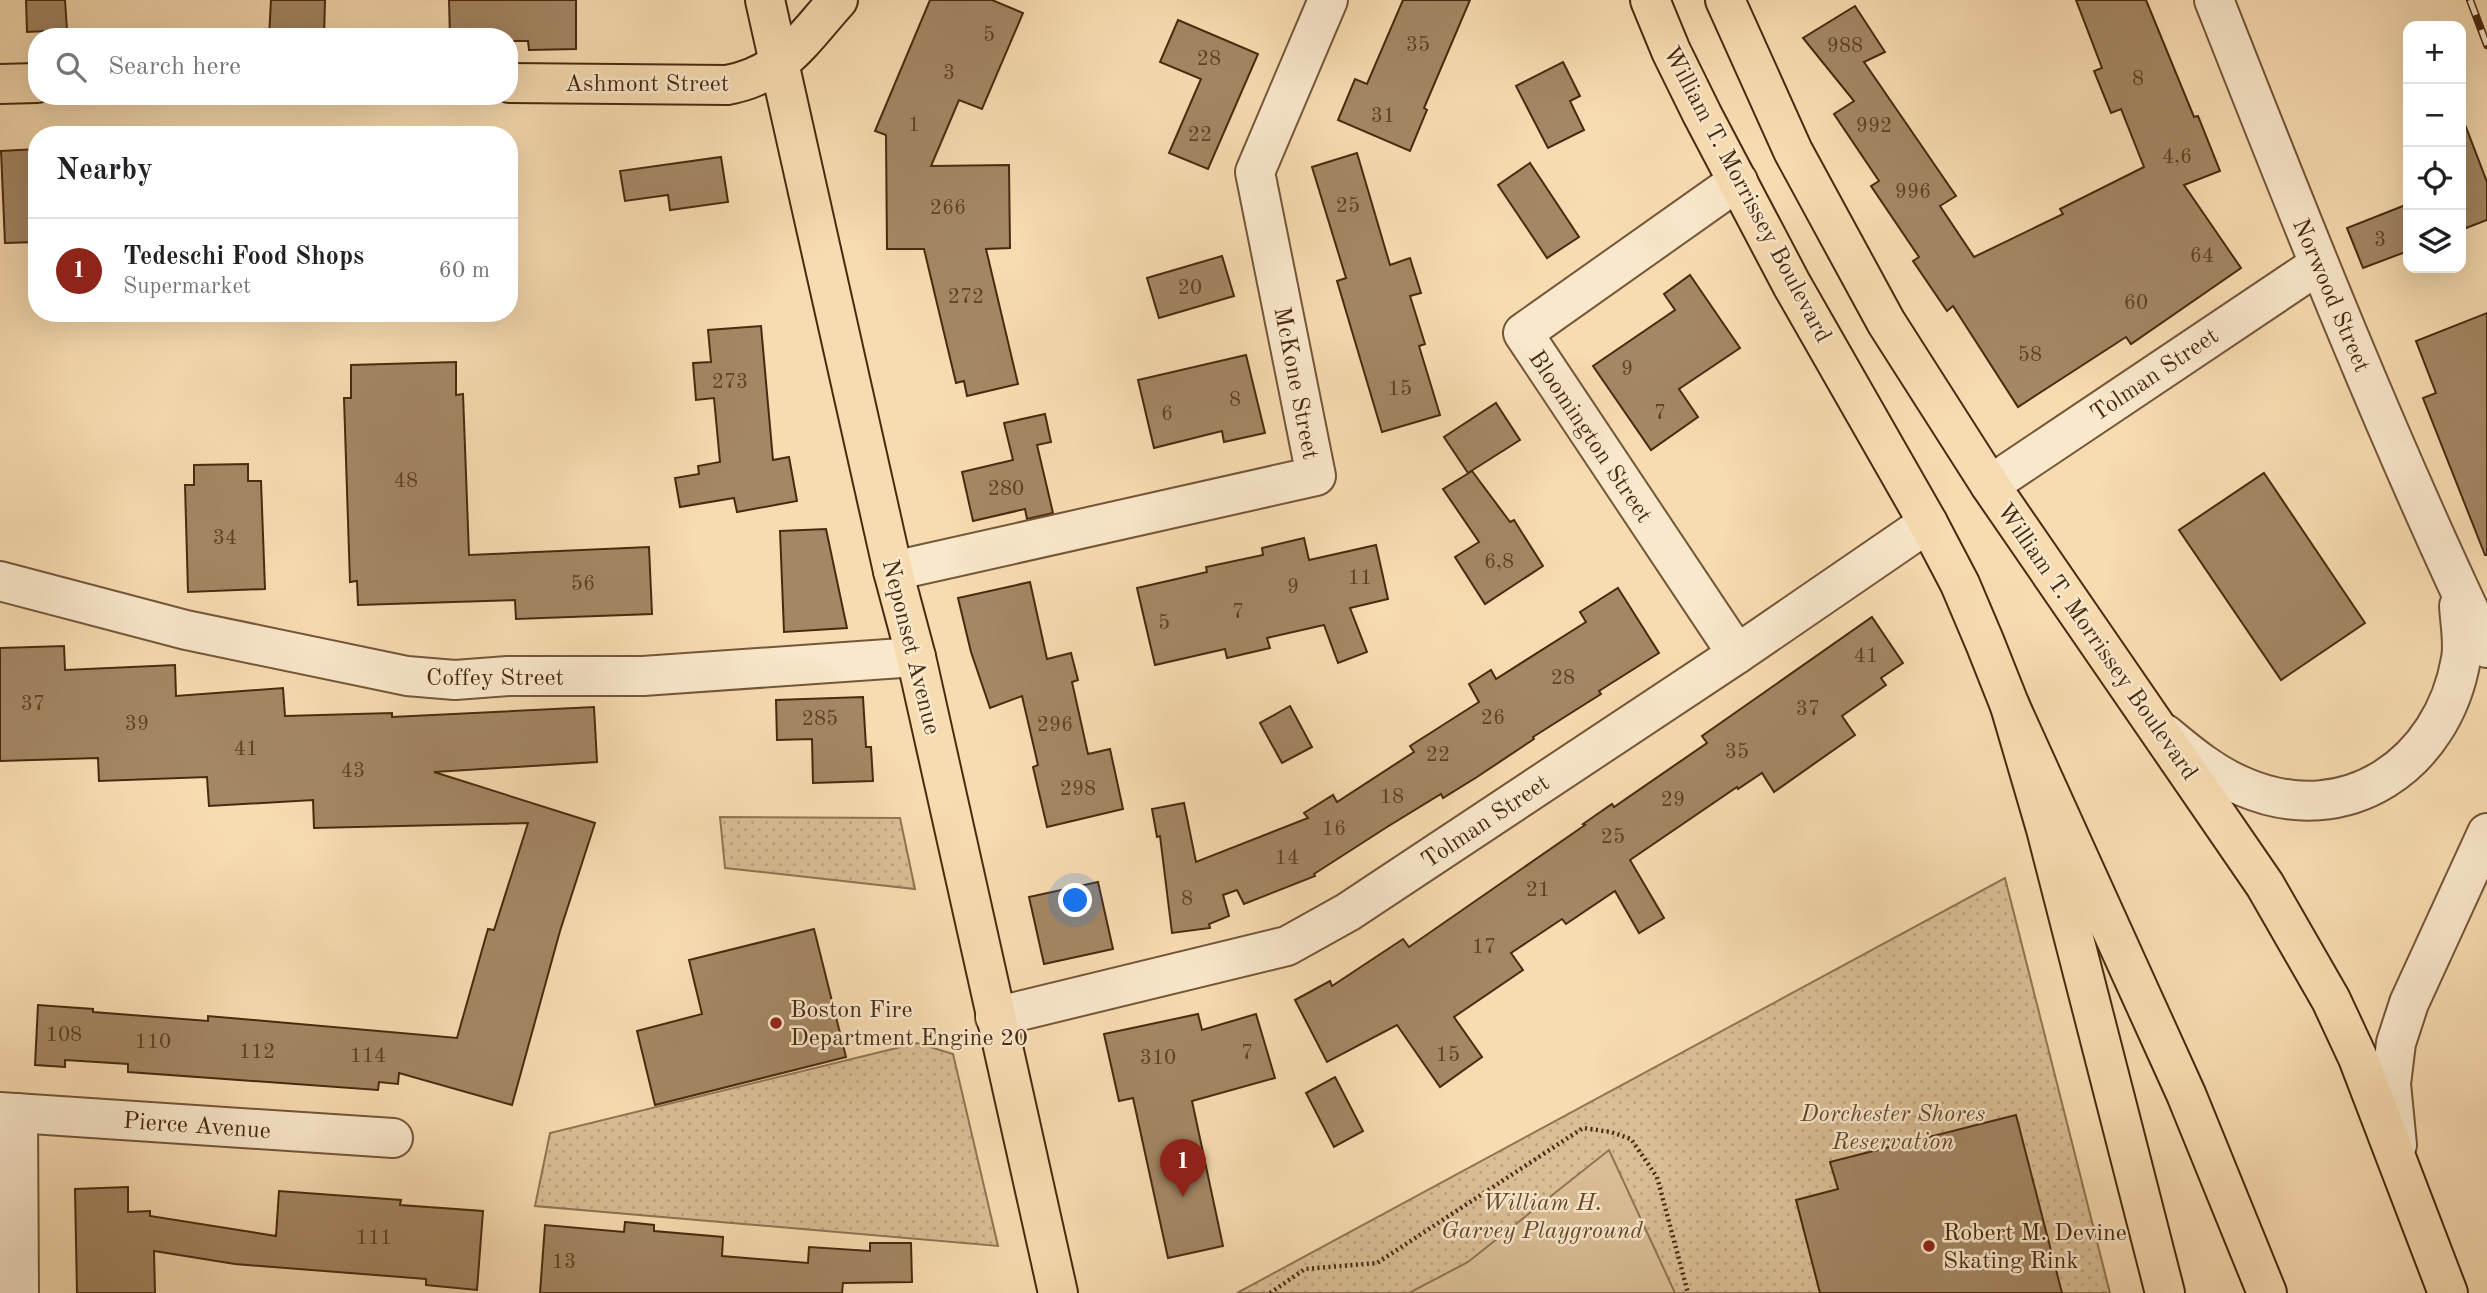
<!DOCTYPE html>
<html lang="en">
<head>
<meta charset="utf-8">
<style>
	:root { --surface:#fff; --page:#f6f6f6; --text:#202124; --muted:#757577; --line:#e0e0e0; --accent:#8f2418 }
	body { margin:0; font-family:"Old Standard TT",serif; background:var(--page); color:var(--text) }
	.controls { position:absolute; right:21px; top:21px; display:grid; overflow:hidden; border-radius:14px; box-shadow:0 7px 28px #0002 }
	.controls button { width:63px; height:63px; display:grid; place-items:center; padding:0; border:0; border-bottom:2px solid var(--line); background:var(--surface); color:var(--text); font:35px sans-serif }
	.you { position:absolute; left:1076px; top:901px; width:24px; height:24px; margin:-18px; border:5px solid #fff; border-radius:50%; background:#1a73e8; box-shadow:0 0 0 10px #1a73e833 }
	.badge { display:grid; place-items:center; width:46px; height:46px; border-radius:50%; background:var(--accent); color:#fff; font-size:23px; font-weight:700 }
	.pin { position:absolute; translate:-50% -58px; filter:drop-shadow(0 2px 4px #0008) }
	.pin::after { content:''; position:absolute; top:37px; width:24px; height:21px; background:inherit; clip-path:polygon(0 0,100% 0,50% 100%) }
	.list { margin:0; padding:0; list-style:none }
	h2 { display:flex; justify-content:space-between; align-items:center; height:91px; margin:0; padding:0 28px; font-size:30px }
	h2 small { font-size:23px; font-weight:400; color:var(--muted) }
	.list li { display:grid; grid-template-columns:46px 1fr auto; gap:21px; align-items:center; box-sizing:border-box; height:105px; padding:0 28px; border-top:2px solid var(--line) }
	.list b { display:block; font-size:26px; white-space:nowrap }
	.list p { margin:0; font-size:23px; white-space:nowrap; color:var(--muted) }
	.list em { font-size:23px; font-style:normal; color:var(--muted) }
	.icon { flex:none; width:38px; height:38px; fill:none; stroke:currentColor; stroke-width:2; stroke-linecap:round; stroke-linejoin:round }
	.map { position:relative; flex:none; width:2487px; height:1293px; overflow:hidden }
	.search { position:absolute; background:var(--surface); box-shadow:0 7px 28px #0002; left:28px; top:28px; width:490px; height:77px; display:flex; align-items:center; gap:18px; box-sizing:border-box; padding:0 24px; border-radius:28px; color:var(--muted); font-size:26px }
	.panel { position:absolute; background:var(--surface); box-shadow:0 7px 28px #0002; left:28px; top:126px; width:490px; height:196px; border-radius:28px }
	.map>svg:first-child { display:block }
	.green { fill:url(#green-dots); stroke:#917453; stroke-width:2 }
	.pitch { fill:#dabe96; stroke:#917453; stroke-width:2 }
	.building { fill:#a48764; stroke:#482a10; stroke-width:2 }
	.lines { fill:none; stroke-linecap:round; stroke-linejoin:round }
	.minor-casing { stroke:#745638; stroke-width:42 }
	.major-casing { stroke:#482a10; stroke-width:42 }
	.highway-casing { stroke:#482a10; stroke-width:42 }
	.path { stroke:#482a10; stroke-width:4.5; stroke-dasharray:2 3.5; stroke-linecap:butt }
	.minor { stroke:#fae8cc; stroke-width:38 }
	.major { stroke:#f8dcb1; stroke-width:38 }
	.highway { stroke:#f8dcb1; stroke-width:38 }
	.rail-casing { stroke:#482a10; stroke-width:8 }
	.rail { stroke:#fae8cc; stroke-width:5; stroke-dasharray:16; stroke-linecap:butt }
	.poi-dot { fill:#8f2418; stroke:#fae8cc; stroke-width:2.5 }
	.labels { text-anchor:middle; stroke-width:5; stroke-linejoin:round; paint-order:stroke }
	.number-label { font-size:21px; fill:#5f4125 }
	.street-label { font-size:24px; fill:#482a10; stroke:#fae8cc }
	.poi-label { font-size:24px; fill:#482a10; stroke:#fae8cc; text-anchor:start }
	.park-label { font-size:24px; font-style:italic; fill:#65482b; stroke:#fae8cc }
</style>
</head>
<body>
<div class="map">
<svg width="2487" height="1293" viewBox="0 0 2487 1293">
	<defs>
		<pattern id="green-dots" width="8" height="8" patternUnits="userSpaceOnUse" patternTransform="scale(1.75)"><rect width="8" height="8" fill="#dabe96"/><path d="M2 2h.1M6 6h.1" fill="none" stroke="#bda380" stroke-width="1.8" stroke-linecap="round"/></pattern>
	</defs>
	<rect width="100%" height="100%" fill="#f8dcb1"/>
	<filter id="stains"><feTurbulence type="fractalNoise" baseFrequency=".00286" numOctaves="4"/><feColorMatrix values="0 0 0 0 .2 0 0 0 0 .09 0 0 0 0 .02 0 0 0 .5 -.17"/></filter>
	<radialGradient id="worn" r=".72"><stop offset=".6" stop-color="#630" stop-opacity="0"/><stop offset="1" stop-color="#630" stop-opacity=".3"/></radialGradient>
	<g class="green">
		<path d="M720,817L900,818L915,889L725,868Z"/>
		<path d="M2005,878L2110,1293H1237Z"/>
		<path d="M917,1043L953,1054L998,1246L535,1206L550,1133Z"/>
	</g>
	<path class="pitch" d="M1609,1150L1675,1293H1409L1468,1262Z"/>
	<g class="building">
		<path d="M26,0H65L67,30L27,32Z"/>
		<path d="M271,0H325L324,37H269Z"/>
		<path d="M449,0H576V49L529,50L528,41H509V37H450Z"/>
		<path d="M930,0H992L1023,13L982,109L959,100L931,166L1009,165L1010,248L986,249L1018,384L967,396L964,381L956,383L924,249H887L886,135L875,131Z"/>
		<path d="M1403,0H1470L1424,108L1427,110L1410,151L1338,120L1355,79L1367,84Z"/>
		<path d="M2076,0H2146L2194,117L2198,116L2220,171L2184,185L2241,268L2131,344L2126,337L2018,407L1953,306L1947,311L1913,261L1919,257L1871,186L1879,181L1834,114L1854,101L1803,38L1855,6L1885,52L1864,62L1956,196L1940,206L1974,257L2063,214L2060,209L2144,167L2121,109L2111,113L2094,71L2102,68Z"/>
		<path d="M1178,20L1258,54L1208,169L1169,153L1201,79L1160,62Z"/>
		<path d="M1563,62L1580,96L1570,101L1584,130L1548,148L1516,86Z"/>
		<path d="M2461,114L2487,182V220L2461,230Z"/>
		<path d="M37,149V242L5,243L1,151Z"/>
		<path d="M1357,153L1390,265L1410,258L1421,293L1410,296L1425,344L1419,346L1440,415L1382,432L1337,281L1346,278L1312,167Z"/>
		<path d="M721,157L728,202L670,210L668,195L625,201L620,171Z"/>
		<path d="M1530,163L1579,237L1547,258L1498,185Z"/>
		<path d="M2408,204V251L2363,268L2347,228Z"/>
		<path d="M1222,256L1234,296L1159,318L1147,278Z"/>
		<path d="M1690,275L1740,348L1679,389L1698,417L1651,450L1593,366L1675,310L1664,294Z"/>
		<path d="M2487,313V555H2485L2423,398L2436,393L2416,341Z"/>
		<path d="M761,326L773,460L789,457L797,501L737,512L734,498L680,507L675,478L699,474L698,466L720,462L714,398L696,400L693,363L711,362L708,330Z"/>
		<path d="M1246,355L1265,433L1224,442L1222,431L1154,448L1138,380Z"/>
		<path d="M456,362V395L463,394L469,555L649,547L652,614L516,619L515,600L358,605L357,581L350,582L344,398H351V365Z"/>
		<path d="M1496,403L1520,440L1468,473L1444,437Z"/>
		<path d="M1045,414L1051,442L1037,445L1053,513L1027,519L1025,509L973,521L962,472L1013,460L1004,423Z"/>
		<path d="M248,464V481H261L265,589L188,592L185,485H194V465Z"/>
		<path d="M1472,471L1510,522L1514,520L1543,566L1485,604L1455,557L1479,542L1443,489Z"/>
		<path d="M2264,473L2365,623L2281,680L2179,530Z"/>
		<path d="M826,529L847,628L784,632L780,531Z"/>
		<path d="M1304,538L1309,560L1376,545L1388,599L1350,608L1367,652L1338,663L1324,625L1267,638L1270,648L1227,658L1225,649L1155,665L1137,588L1207,572L1206,567L1263,555L1262,548Z"/>
		<path d="M1030,582L1047,659L1071,653L1078,680L1072,682L1088,754L1110,749L1123,809L1047,827L1033,767L1038,765L1022,696L990,708L971,652L958,598Z"/>
		<path d="M1618,588L1659,653L1599,691L1601,694L1533,737L1534,739L1477,777L1443,798L1441,794L1387,827L1314,874L1315,876L1244,904L1237,890L1223,895L1229,916L1209,924L1210,928L1172,933L1160,836L1157,837L1152,809L1184,803L1196,862L1308,818L1304,813L1333,795L1337,802L1414,752L1410,746L1479,702L1469,684L1491,670L1496,679L1586,622L1580,612Z"/>
		<path d="M1872,617L1903,663L1881,678L1886,685L1842,716L1855,735L1774,792L1762,773L1738,789L1737,787L1630,860L1664,918L1639,933L1615,891L1566,924L1562,919L1511,953L1523,970L1454,1017L1482,1057L1440,1087L1397,1025L1327,1062L1295,1000L1330,981L1332,986L1403,939L1409,947L1585,825L1583,824L1612,804L1614,807L1707,743L1702,736Z"/>
		<path d="M64,646L65,670L175,665L176,696L283,688L285,716L392,713V717L594,707L597,762L434,772L595,823L560,931L512,1105L399,1073L398,1084L379,1082L378,1090L128,1072V1064L65,1060V1067L35,1065L38,1005L93,1009V1012L208,1021V1016L457,1038L488,929L494,930L528,823L314,828L313,800L209,806L207,777L99,781L98,758L0,761V648Z"/>
		<path d="M863,697L866,747H871L873,781L813,783L812,739L777,740L776,700Z"/>
		<path d="M1290,706L1312,747L1282,763L1260,723Z"/>
		<path d="M1098,882L1113,949L1044,964L1029,897Z"/>
		<path d="M814,929L846,1057L655,1105L637,1031L702,1014L689,960Z"/>
		<path d="M1198,1014L1202,1030L1256,1014L1275,1078L1192,1101L1223,1246L1168,1258L1133,1098L1119,1101L1104,1034Z"/>
		<path d="M1335,1077L1363,1131L1334,1147L1306,1093Z"/>
		<path d="M2016,1115L2062,1293H1820L1796,1200L1838,1189L1830,1162Z"/>
		<path d="M128,1187V1212L150,1211V1216L276,1236L279,1191L401,1200L400,1205L483,1211L477,1290L426,1285V1279L235,1264L154,1251L155,1293H77L75,1189Z"/>
		<path d="M625,1222L654,1225V1231L723,1237L722,1256L808,1263L809,1247L870,1251V1243H911L912,1282L843,1283L842,1293H540L545,1225L624,1232Z"/>
	</g>
	<g class="lines">
		<defs>
			<g id="minor">
				<path d="M2214,0C2300,218 2386,437 2487,648"/>
				<path d="M1990,485L2318,265"/>
				<path d="M893,571L1316,476L1255,172L1328,0"/>
				<path d="M0,581L186,630L407,676L455,680L508,676H643L916,657"/>
				<path d="M1737,654L1523,333L1738,181"/>
				<path d="M2165,734C2189,754 2214,775 2244,787C2347,831 2443,764 2461,659C2464,643 2460,623 2459,606"/>
				<path d="M995,1017L1287,946L1348,912L1737,654L1928,523"/>
				<path d="M0,1112L393,1138"/>
				<path d="M18,1113L19,1293"/>
				<path d="M2397,1145L2391,1084L2396,1043L2409,1003L2487,833"/>
			</g>
			<g id="major">
				<path d="M765,0L893,571L916,657L1058,1293"/>
				<path d="M1650,0L1671,51L1702,114L1792,285L1928,523L1960,584L1985,643L2010,706L2046,829L2165,1293"/>
				<path d="M1725,0L1793,151L1886,322L1990,485L2265,885L2331,1000L2358,1058L2448,1293"/>
				<path d="M509,83L727,85C782,75 802,40 838,0"/>
				<path d="M0,84L37,83"/>
			</g>
			<path id="highway" d="M2010,706L2186,1094L2267,1293"/>
		</defs>
		<use href="#minor" class="minor-casing"/>
		<use href="#major" class="major-casing"/>
		<use href="#highway" class="highway-casing"/>
		<path class="path" d="M1270,1293L1305,1269L1377,1263L1583,1128L1611,1132L1631,1139L1657,1177L1688,1293"/>
		<use href="#minor" class="minor"/>
		<use href="#major" class="major"/>
		<use href="#highway" class="highway"/>
		<defs>
			<path id="rail" d="M2470,0L2487,45"/>
		</defs>
		<use href="#rail" class="rail-casing"/>
		<use href="#rail" class="rail"/>
	</g>
	<g class="poi-dot">
		<circle cx="776" cy="1023" r="7"/>
		<circle cx="1929" cy="1246" r="7"/>
	</g>
	<g class="labels">
		<g class="number-label">
			<text x="989" y="41">5</text>
			<text x="1418" y="51">35</text>
			<text x="1845" y="52">988</text>
			<text x="1209" y="65">28</text>
			<text x="949" y="79">3</text>
			<text x="2138" y="85">8</text>
			<text x="1383" y="122">31</text>
			<text x="914" y="131">1</text>
			<text x="1874" y="132">992</text>
			<text x="1200" y="141">22</text>
			<text x="2177" y="163">4,6</text>
			<text x="1913" y="198">996</text>
			<text x="1348" y="212">25</text>
			<text x="948" y="214">266</text>
			<text x="2380" y="246">3</text>
			<text x="2202" y="262">64</text>
			<text x="1190" y="294">20</text>
			<text x="966" y="303">272</text>
			<text x="2136" y="309">60</text>
			<text x="2030" y="361">58</text>
			<text x="1627" y="375">9</text>
			<text x="730" y="388">273</text>
			<text x="1400" y="395">15</text>
			<text x="1235" y="406">8</text>
			<text x="1660" y="419">7</text>
			<text x="1167" y="420">6</text>
			<text x="406" y="487">48</text>
			<text x="1006" y="495">280</text>
			<text x="225" y="544">34</text>
			<text x="1499" y="568">6,8</text>
			<text x="1360" y="584">11</text>
			<text x="583" y="590">56</text>
			<text x="1293" y="593">9</text>
			<text x="1238" y="618">7</text>
			<text x="1164" y="629">5</text>
			<text x="1866" y="662">41</text>
			<text x="1563" y="684">28</text>
			<text x="33" y="710">37</text>
			<text x="1808" y="715">37</text>
			<text x="1493" y="724">26</text>
			<text x="820" y="725">285</text>
			<text x="137" y="730">39</text>
			<text x="1055" y="731">296</text>
			<text x="246" y="755">41</text>
			<text x="1737" y="758">35</text>
			<text x="1438" y="761">22</text>
			<text x="353" y="777">43</text>
			<text x="1078" y="795">298</text>
			<text x="1392" y="803">18</text>
			<text x="1673" y="806">29</text>
			<text x="1334" y="835">16</text>
			<text x="1613" y="843">25</text>
			<text x="1287" y="864">14</text>
			<text x="1538" y="896">21</text>
			<text x="1187" y="905">8</text>
			<text x="1484" y="953">17</text>
			<text x="64" y="1041">108</text>
			<text x="153" y="1048">110</text>
			<text x="257" y="1058">112</text>
			<text x="1247" y="1059">7</text>
			<text x="1448" y="1061">15</text>
			<text x="368" y="1062">114</text>
			<text x="1158" y="1064">310</text>
			<text x="374" y="1244">111</text>
			<text x="564" y="1268">13</text>
		</g>
		<g class="street-label">
			<text x="647" y="91">Ashmont Street</text>
			<text transform="translate(1748 194) rotate(62)" y="8">William T. Morrissey Boulevard</text>
			<text transform="translate(2332 295) rotate(67)" y="8">Norwood Street</text>
			<text transform="translate(2154 374) rotate(-34)" y="8">Tolman Street</text>
			<text transform="translate(1297 383) rotate(79)" y="8">McKone Street</text>
			<text transform="translate(1591 436) rotate(56)" y="8">Bloomington Street</text>
			<text transform="translate(2098 641) rotate(55)" y="8">William T. Morrissey Boulevard</text>
			<text transform="translate(912 647) rotate(76)" y="8">Neponset Avenue</text>
			<text x="495" y="685">Coffey Street</text>
			<text transform="translate(1485 821) rotate(-34)" y="8">Tolman Street</text>
			<text transform="translate(197 1125) rotate(4)" y="8">Pierce Avenue</text>
		</g>
		<g class="poi-label">
			<text x="790" y="1017">Boston Fire<tspan x="790" dy="28">Department Engine 20</tspan></text>
			<text x="1943" y="1240">Robert M. Devine<tspan x="1943" dy="28">Skating Rink</tspan></text>
		</g>
		<g class="park-label">
			<text x="1893" y="1121">Dorchester Shores<tspan x="1893" dy="28">Reservation</tspan></text>
			<text x="1542" y="1210">William H.<tspan x="1542" dy="28">Garvey Playground</tspan></text>
		</g>
	</g>
	<rect width="100%" height="100%" filter="url(#stains)"/>
	<rect width="100%" height="100%" fill="url(#worn)"/>
</svg>
<div class="controls">
<button>+</button>
<button>−</button>
<button><svg class="icon" aria-label="locate" viewBox="0 0 24 24"><circle cx="12" cy="12" r="6"/><path d="M12 2v4M12 18v4M2 12h4M18 12h4"/></svg></button>
<button><svg class="icon" aria-label="layers" viewBox="0 0 24 24"><path d="M12 4l9 5-9 5-9-5zM3 14l9 5 9-5"/></svg></button>
</div>
<div class="you"></div>
<div class="pin badge" style="left:1183px;top:1197px">1</div>
<div class="search"><svg class="icon" aria-label="search" viewBox="0 0 24 24"><circle cx="10" cy="10" r="6"/><path d="M15 15l6 6"/></svg>Search here</div>
<section class="panel">
<h2>Nearby<small></small></h2>
<ul class="list">
<li><span class="badge">1</span><div><b>Tedeschi Food Shops</b><p>Supermarket</p></div><em>60 m</em></li>
</ul>
</section>
</div>
</body>
</html>
